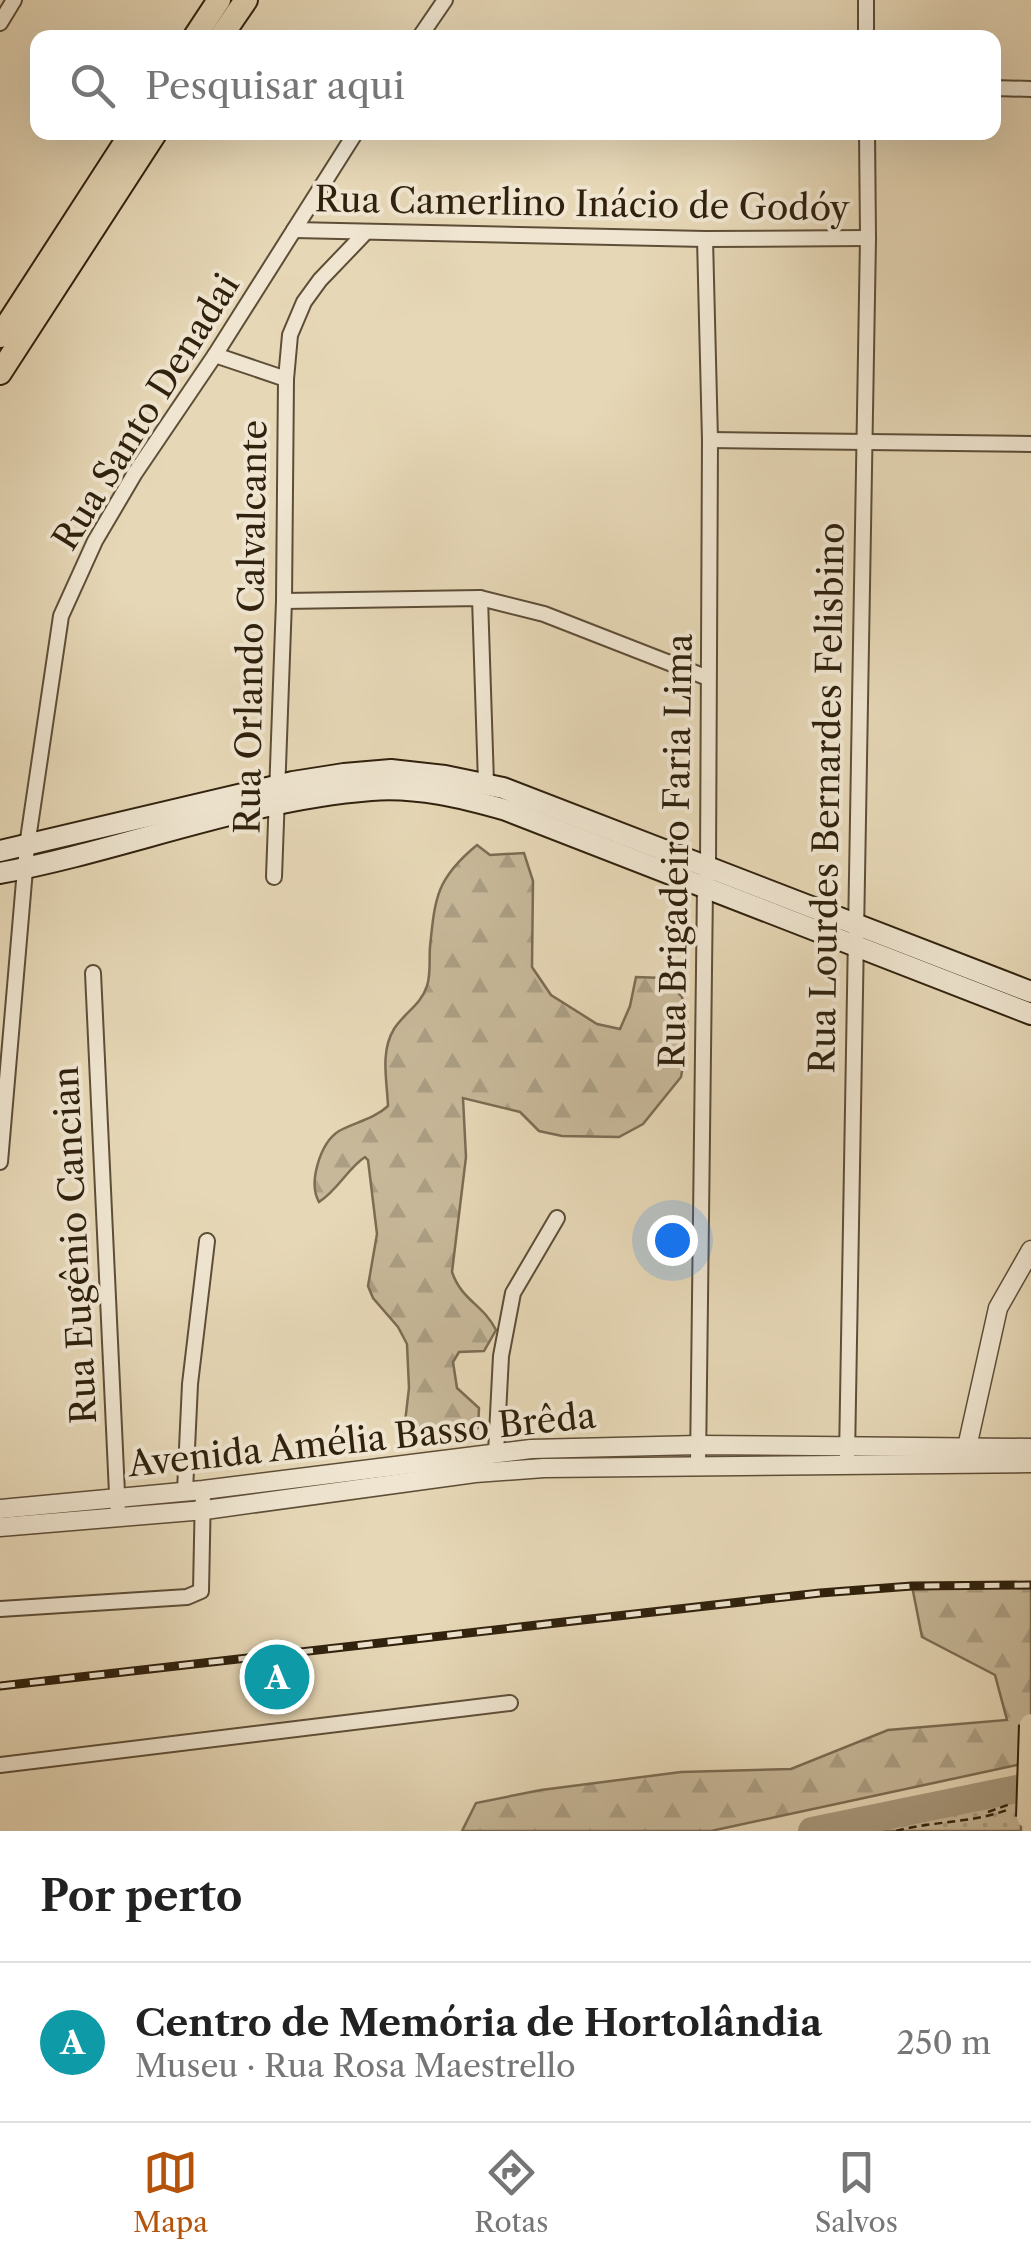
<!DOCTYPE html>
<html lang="pt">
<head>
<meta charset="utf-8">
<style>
	:root { --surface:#fff; --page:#f6f6f6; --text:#222; --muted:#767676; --line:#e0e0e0; --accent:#b45309 }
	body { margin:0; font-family:"Libre Caslon Text",serif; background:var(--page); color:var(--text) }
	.you { position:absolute; left:672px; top:1240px; width:35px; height:35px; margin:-25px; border:8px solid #fff; border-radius:50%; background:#1a73e8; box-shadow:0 0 0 15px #1a73e833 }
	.badge { display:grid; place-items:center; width:65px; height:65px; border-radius:50%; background:var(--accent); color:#fff; font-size:32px; font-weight:700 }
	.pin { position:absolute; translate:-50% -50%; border:5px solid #fff; box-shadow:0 2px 10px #0006 }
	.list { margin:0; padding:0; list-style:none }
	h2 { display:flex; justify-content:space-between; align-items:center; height:130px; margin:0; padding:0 40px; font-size:42px }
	h2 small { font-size:32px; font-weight:400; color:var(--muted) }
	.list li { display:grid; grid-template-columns:65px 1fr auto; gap:30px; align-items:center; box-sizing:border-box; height:160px; padding:0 40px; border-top:2px solid var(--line) }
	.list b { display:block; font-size:38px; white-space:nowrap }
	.list p { margin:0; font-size:32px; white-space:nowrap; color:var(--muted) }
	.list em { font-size:32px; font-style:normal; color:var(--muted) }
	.icon { flex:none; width:55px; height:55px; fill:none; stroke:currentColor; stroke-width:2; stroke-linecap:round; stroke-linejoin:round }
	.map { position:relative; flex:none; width:1031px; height:1831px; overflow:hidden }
	.search { position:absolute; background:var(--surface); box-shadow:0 10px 40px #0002; left:30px; right:30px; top:30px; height:110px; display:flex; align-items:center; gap:25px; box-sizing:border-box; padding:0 35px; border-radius:20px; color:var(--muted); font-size:38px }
	.sheet { height:290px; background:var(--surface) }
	nav { display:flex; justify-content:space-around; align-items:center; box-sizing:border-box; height:140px; border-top:2px solid var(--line); background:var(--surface); font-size:28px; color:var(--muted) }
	nav a { display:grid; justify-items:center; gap:5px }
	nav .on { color:var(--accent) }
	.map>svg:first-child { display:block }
	.grass { fill:url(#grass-dots); stroke:#7c6c53; stroke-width:2.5 }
	.forest { fill:url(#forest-firs); stroke:#7c6c53; stroke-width:2.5 }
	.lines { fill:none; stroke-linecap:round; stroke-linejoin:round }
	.river { stroke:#a8997d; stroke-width:28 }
	.minor-casing { stroke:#5e4e37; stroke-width:18 }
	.tertiary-casing { stroke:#5e4e37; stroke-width:21 }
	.secondary-casing { stroke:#30210d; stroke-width:24 }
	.primary-casing { stroke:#30210d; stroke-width:26 }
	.path { stroke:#30210d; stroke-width:2.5; stroke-dasharray:8 5; stroke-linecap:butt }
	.minor { stroke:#efe5d0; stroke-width:14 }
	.tertiary { stroke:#efe5d0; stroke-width:18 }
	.secondary { stroke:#efe5d0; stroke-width:20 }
	.primary { stroke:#e6d7b6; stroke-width:22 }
	.rail-casing { stroke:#30210d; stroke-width:9 }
	.rail { stroke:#efe5d0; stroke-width:5; stroke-dasharray:15; stroke-linecap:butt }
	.primary-bridge-casing { stroke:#30210d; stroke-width:26; stroke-linecap:butt }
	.primary-bridge { stroke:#e6d7b6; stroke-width:22 }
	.labels { text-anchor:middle; stroke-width:8; stroke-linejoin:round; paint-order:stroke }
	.street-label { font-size:35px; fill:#30210d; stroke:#efe5d0 }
</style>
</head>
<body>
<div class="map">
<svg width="1031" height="1831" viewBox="0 0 1031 1831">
	<defs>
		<pattern id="grass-dots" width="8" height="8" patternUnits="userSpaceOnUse" patternTransform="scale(2.5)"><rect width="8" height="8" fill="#c7b899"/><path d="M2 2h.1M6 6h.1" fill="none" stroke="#ab9e83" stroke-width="1.8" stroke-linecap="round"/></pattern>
		<pattern id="forest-firs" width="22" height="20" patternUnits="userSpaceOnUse" patternTransform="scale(2.5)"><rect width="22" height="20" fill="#c7b899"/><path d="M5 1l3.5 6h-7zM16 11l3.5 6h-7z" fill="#ab9e83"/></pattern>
	</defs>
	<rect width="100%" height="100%" fill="#e6d7b6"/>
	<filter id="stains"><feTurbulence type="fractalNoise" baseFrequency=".002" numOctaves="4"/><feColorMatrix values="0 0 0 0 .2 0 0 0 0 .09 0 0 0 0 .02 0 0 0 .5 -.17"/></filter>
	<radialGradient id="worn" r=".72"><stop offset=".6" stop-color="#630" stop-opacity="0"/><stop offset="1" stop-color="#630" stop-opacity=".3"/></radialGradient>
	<path class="grass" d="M1021,1792V1831H835Z"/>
	<g class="forest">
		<path d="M477,845L490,855L524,853L533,881L532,967L551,995L597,1024L620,1029L630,1006L636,977L664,978L682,997L687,1021L686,1049L681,1077L643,1124L619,1137L562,1136L539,1131L520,1112L463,1098L466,1157L452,1272C462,1301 483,1304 496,1330L484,1351L459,1352L453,1362L457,1388L479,1408L478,1428C446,1445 430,1453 405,1422L409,1388L407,1344L398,1327L373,1298L368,1286L377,1234L368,1160L365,1157C347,1169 339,1189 319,1202C308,1183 320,1143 339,1131C356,1122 374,1119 388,1106C387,1080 380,1052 394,1029C404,1013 421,1005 427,986C431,974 429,959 430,947C435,896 437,878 477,845Z"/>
		<path d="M912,1586H1031V1762L711,1831H462L476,1803L541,1790L681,1772L791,1769L888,1730L1007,1720L995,1675L922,1637Z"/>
	</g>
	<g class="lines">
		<path class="river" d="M812,1831L1031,1786"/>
		<defs>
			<g id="minor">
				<path d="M866,0V38"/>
				<path d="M0,23L14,0"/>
				<path d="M419,38L445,0"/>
				<path d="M994,88L1031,89"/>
				<path d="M294,230L705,239L868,238"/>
				<path d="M215,355L286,379"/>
				<path d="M710,440L1031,444"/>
				<path d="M480,598L486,783"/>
				<path d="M284,601L480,598L544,614L708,678"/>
				<path d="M274,877L284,601L286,379L290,335L304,302L320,280L366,232"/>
				<path d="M93,973L118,1515"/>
				<path d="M0,1162L27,846L61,616L95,541L135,473L215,355L356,132"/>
				<path d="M496,1453L501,1356L513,1293L557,1218"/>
				<path d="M847,1457L868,238L867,132"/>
				<path d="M698,1464L705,888L708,866L710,440L705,239"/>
				<path d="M185,1491L190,1384L207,1241"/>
				<path d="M0,1609L187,1597L201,1591L203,1490"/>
				<path d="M0,1765L510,1703"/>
			</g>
			<g id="tertiary">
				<path d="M967,1447L998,1308L1031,1250"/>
				<path d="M0,1509L203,1490L531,1449L699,1445L1031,1448"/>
				<path d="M0,1527L205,1510L475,1473L544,1468L1031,1463"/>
			</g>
			<g id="secondary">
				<path d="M0,851L293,782L344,774L391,770L445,776L503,788L1031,992"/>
				<path d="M0,873C124,850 244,800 371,790C416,786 464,798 506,810L1031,1014"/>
			</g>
			<g id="primary">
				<path d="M194,38L219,0"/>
				<path d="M220,38L246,0"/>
				<path d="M0,336L132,132"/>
				<path d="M0,373L156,132"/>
			</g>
		</defs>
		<use href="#minor" class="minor-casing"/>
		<use href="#tertiary" class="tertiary-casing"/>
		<use href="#secondary" class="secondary-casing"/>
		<use href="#primary" class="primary-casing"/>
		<g class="path">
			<path d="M988,1812L1010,1804"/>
			<path d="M896,1831C933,1821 972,1823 1007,1810"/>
		</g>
		<use href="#minor" class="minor"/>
		<use href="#tertiary" class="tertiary"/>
		<use href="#secondary" class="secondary"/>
		<use href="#primary" class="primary"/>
		<defs>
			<path id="rail" d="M0,1686L820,1593L912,1586L1031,1585"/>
		</defs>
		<use href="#rail" class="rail-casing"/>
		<use href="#rail" class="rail"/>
		<defs>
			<path id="primary-bridge" d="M1028,1817L1031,1725"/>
		</defs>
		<use href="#primary-bridge" class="primary-bridge-casing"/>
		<use href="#primary-bridge" class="primary-bridge"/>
	</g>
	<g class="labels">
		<g class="street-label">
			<text transform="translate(582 204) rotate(1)" y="12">Rua Camerlino Inácio de Godóy</text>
			<text transform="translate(146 412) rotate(-58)" y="12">Rua Santo Denadai</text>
			<text transform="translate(251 627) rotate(-89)" y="12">Rua Orlando Calvalcante</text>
			<text transform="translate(827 798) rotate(-89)" y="12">Rua Lourdes Bernardes Felisbino</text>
			<text transform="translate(676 851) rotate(-89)" y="12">Rua Brigadeiro Faria Lima</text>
			<text transform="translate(75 1245) rotate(-93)" y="12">Rua Eugênio Cancian</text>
			<text transform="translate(362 1440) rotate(-6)" y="12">Avenida Amélia Basso Brêda</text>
		</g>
	</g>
	<rect width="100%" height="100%" filter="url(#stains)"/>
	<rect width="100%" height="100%" fill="url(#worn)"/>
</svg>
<div class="you"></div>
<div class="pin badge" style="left:277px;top:1677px;background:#0f9aa8">A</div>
<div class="search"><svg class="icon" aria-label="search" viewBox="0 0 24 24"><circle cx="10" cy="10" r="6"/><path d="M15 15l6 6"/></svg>Pesquisar aqui</div>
</div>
<section class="sheet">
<h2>Por perto<small></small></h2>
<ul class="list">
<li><span class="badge" style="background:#0f9aa8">A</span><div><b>Centro de Memória de Hortolândia</b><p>Museu · Rua Rosa Maestrello</p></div><em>250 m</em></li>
</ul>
</section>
<nav>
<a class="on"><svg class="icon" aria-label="map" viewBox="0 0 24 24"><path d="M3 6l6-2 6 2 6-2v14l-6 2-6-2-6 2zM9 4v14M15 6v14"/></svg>Mapa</a>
<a><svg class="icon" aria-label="directions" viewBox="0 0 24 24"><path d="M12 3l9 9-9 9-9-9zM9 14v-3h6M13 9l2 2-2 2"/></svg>Rotas</a>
<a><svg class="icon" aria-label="saved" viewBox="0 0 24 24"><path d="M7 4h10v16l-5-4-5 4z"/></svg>Salvos</a>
</nav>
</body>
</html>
